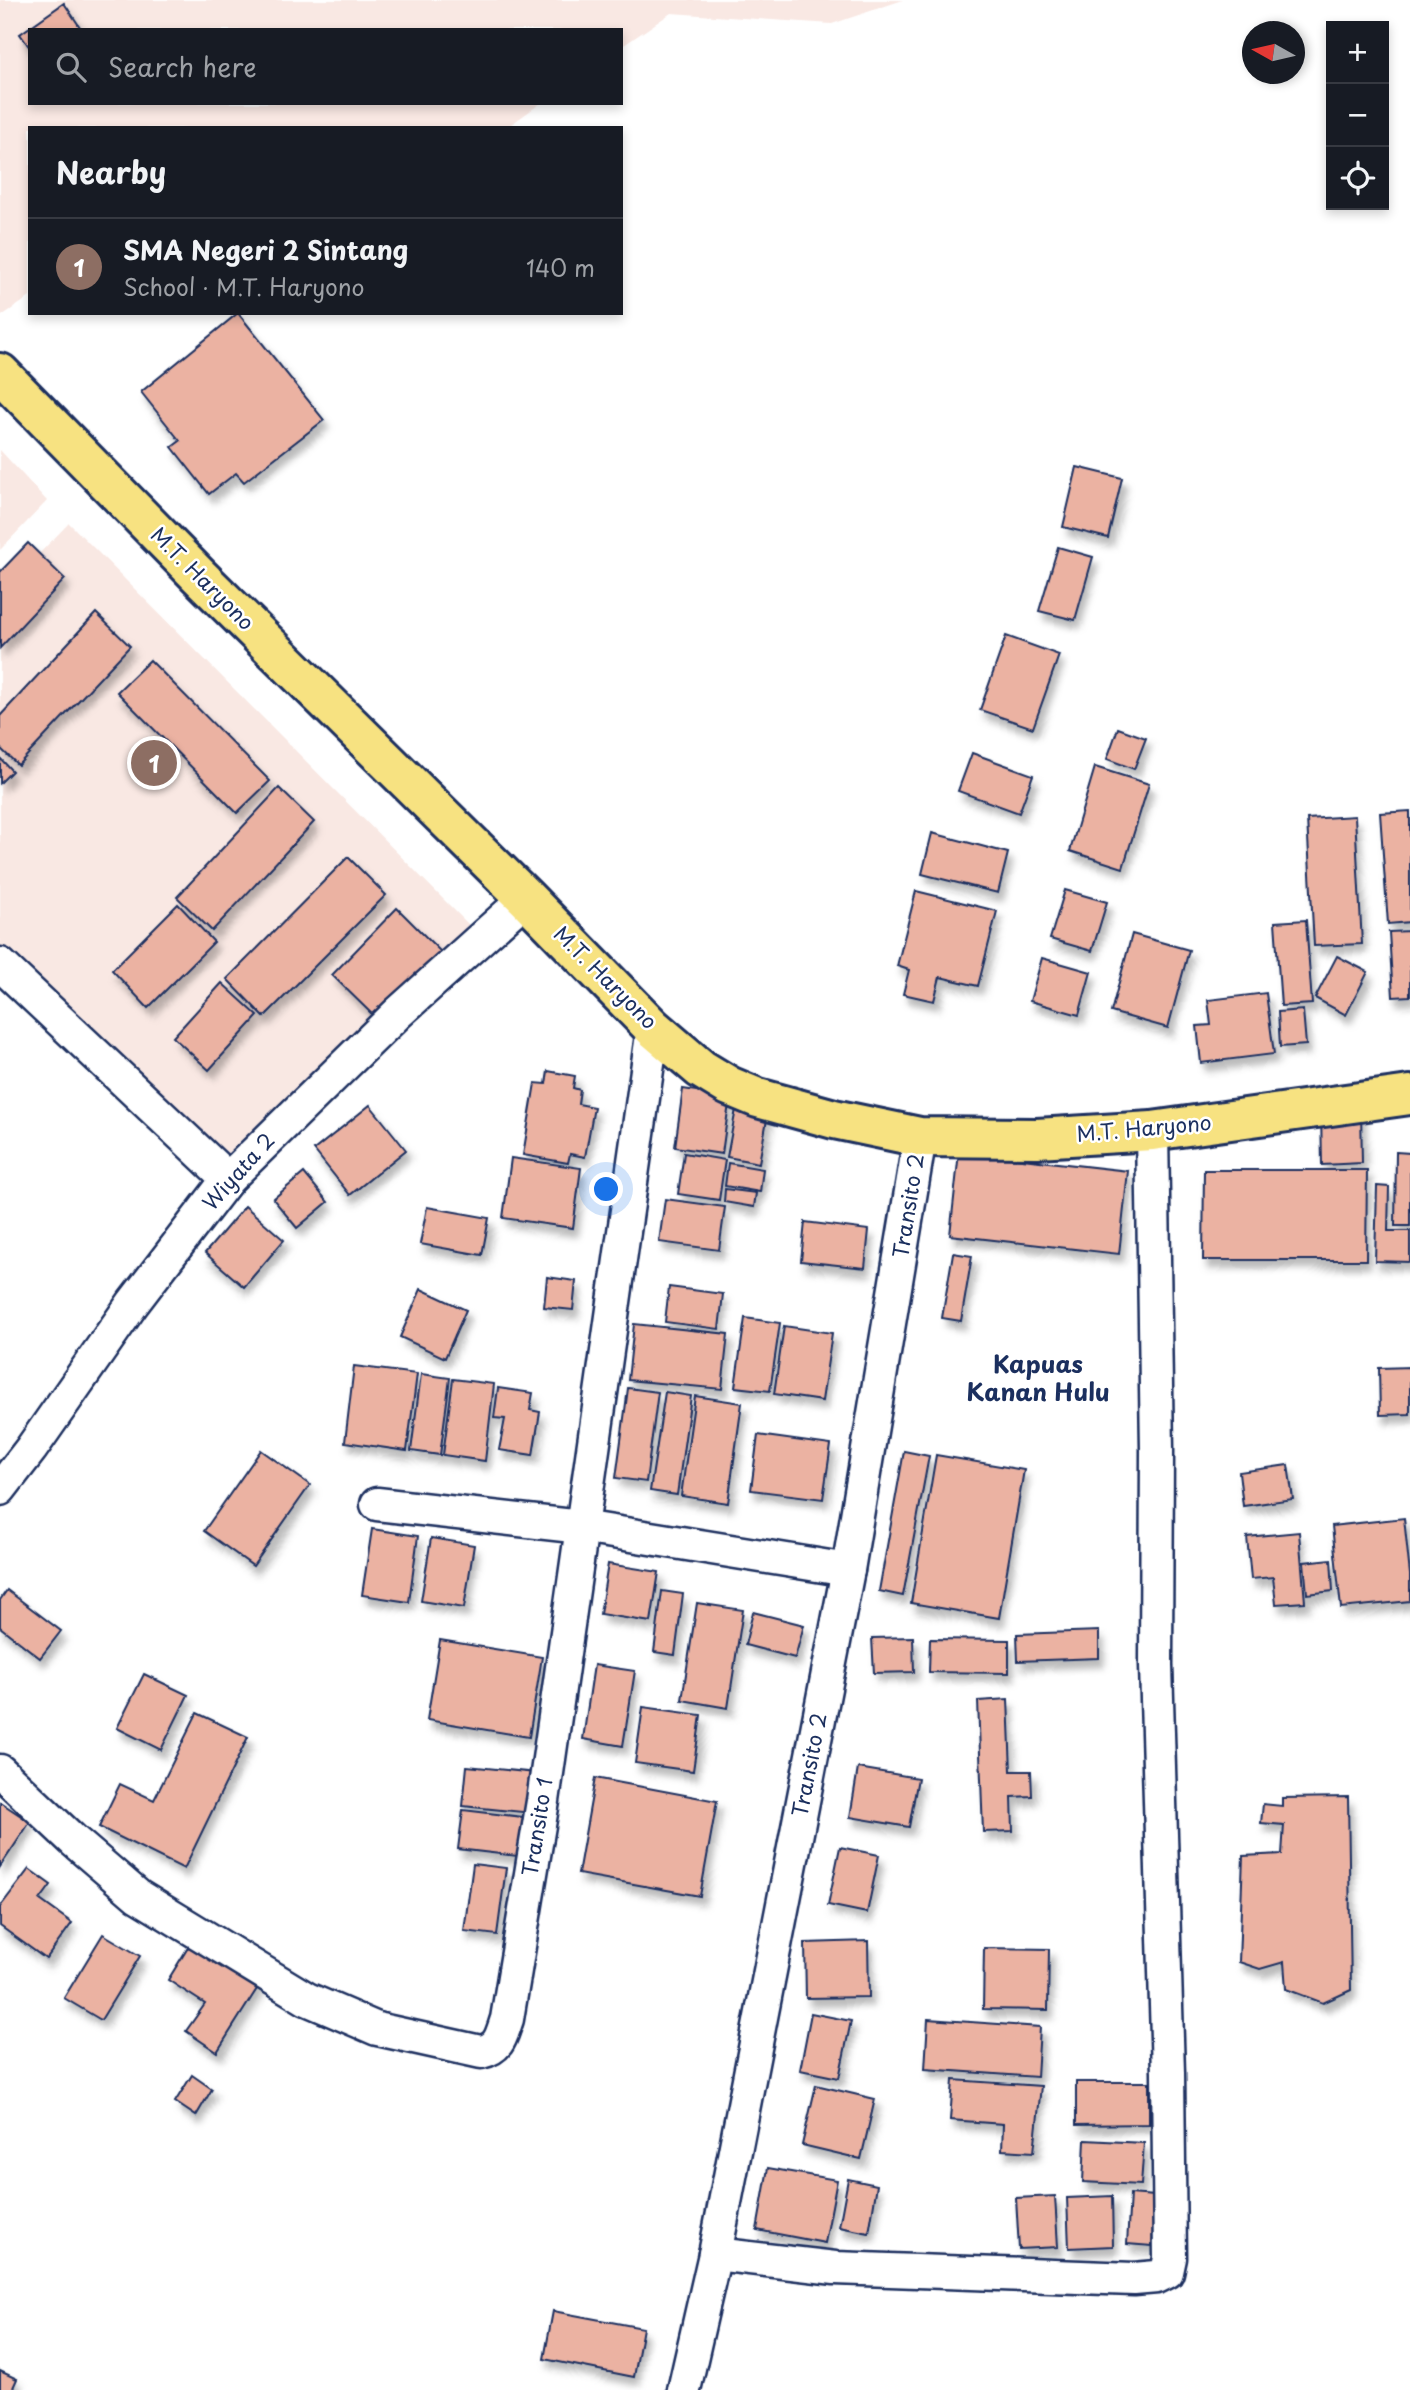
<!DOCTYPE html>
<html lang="en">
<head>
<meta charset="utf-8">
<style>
	:root { --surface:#171b24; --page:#242831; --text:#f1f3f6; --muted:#9ea1a6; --line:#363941; --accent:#0b8043 }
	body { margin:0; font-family:"Playpen Sans",sans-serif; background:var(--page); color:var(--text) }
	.controls { position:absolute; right:21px; top:21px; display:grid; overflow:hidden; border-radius:0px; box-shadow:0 4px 10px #0003 }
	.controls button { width:63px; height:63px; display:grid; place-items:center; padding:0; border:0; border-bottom:2px solid var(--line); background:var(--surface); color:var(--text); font:35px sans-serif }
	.compass { position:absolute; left:1242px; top:21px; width:63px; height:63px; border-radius:50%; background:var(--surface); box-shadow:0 4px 10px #0003; rotate:278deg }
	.you { position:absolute; left:607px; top:1190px; width:24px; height:24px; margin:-18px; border:5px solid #fff; border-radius:50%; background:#1a73e8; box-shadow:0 0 0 10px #1a73e833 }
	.badge { display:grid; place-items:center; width:46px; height:46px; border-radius:50%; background:var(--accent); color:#fff; font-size:23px; font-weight:700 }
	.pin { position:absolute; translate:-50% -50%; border:4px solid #fff; box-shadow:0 2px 7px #0006 }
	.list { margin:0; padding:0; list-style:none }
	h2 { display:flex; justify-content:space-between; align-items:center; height:91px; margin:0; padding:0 28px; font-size:30px }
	h2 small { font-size:23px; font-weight:400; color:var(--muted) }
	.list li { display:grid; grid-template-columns:46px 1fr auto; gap:21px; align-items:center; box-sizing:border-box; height:98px; padding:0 28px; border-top:2px solid var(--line) }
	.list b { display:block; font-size:26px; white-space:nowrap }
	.list p { margin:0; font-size:23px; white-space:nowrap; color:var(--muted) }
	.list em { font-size:23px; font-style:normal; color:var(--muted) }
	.icon { flex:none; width:38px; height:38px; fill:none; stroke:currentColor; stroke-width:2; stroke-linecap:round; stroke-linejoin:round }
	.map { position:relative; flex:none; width:1410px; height:2390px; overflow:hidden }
	.search { position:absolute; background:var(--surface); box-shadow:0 4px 10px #0003; left:28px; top:28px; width:595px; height:77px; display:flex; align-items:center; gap:18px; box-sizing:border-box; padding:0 24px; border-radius:0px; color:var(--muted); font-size:26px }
	.panel { position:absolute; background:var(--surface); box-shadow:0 4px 10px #0003; left:28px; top:126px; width:595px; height:189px; border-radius:0px }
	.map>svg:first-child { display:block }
	.built { fill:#f9e8e3 }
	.building { fill:#ebb2a2; stroke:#1b2f5e; stroke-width:2; filter:url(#shadow) }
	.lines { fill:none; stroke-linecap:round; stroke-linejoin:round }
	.minor-casing { stroke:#1b2f5e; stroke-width:37 }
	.trunk-casing { stroke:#1b2f5e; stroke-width:44 }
	.minor { stroke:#fff; stroke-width:32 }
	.trunk { stroke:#f7e281; stroke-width:38 }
	.labels { text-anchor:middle; stroke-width:5; stroke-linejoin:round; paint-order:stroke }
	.street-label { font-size:21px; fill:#1b2f5e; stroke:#fff }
	.quarter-label { font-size:24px; font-weight:bold; fill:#1b2f5e; stroke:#fff }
</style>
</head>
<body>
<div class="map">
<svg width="1410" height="2390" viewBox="0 0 1410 2390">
	<defs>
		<filter id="shadow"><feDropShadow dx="4.5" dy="8" stdDeviation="3.5" flood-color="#0004"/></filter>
	</defs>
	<rect width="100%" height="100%" fill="#fff"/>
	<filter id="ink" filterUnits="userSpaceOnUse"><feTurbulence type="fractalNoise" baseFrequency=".0143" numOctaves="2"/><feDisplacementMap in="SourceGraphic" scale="14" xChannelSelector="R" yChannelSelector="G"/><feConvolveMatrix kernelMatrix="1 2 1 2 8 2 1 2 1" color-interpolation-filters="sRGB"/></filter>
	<g filter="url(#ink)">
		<g class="built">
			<path d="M0,0H903L832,24L671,13L621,47V30H30V103H541L506,128H30V297L0,317Z"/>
			<path d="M0,450L47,501L0,550Z"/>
			<path d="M69,523L475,931L227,1165L0,948V594Z"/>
		</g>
		<g class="building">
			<path d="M64,3L82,30H30V48L20,34Z"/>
			<path d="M238,313L324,420L244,482L236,473L209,494L172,447L180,441L141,392Z"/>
			<path d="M1077,467L1122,478L1108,538L1063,527Z"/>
			<path d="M28,543L65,579L0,648V572Z"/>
			<path d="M1058,547L1093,557L1075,620L1039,611Z"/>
			<path d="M96,613L130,646L18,765L0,748V716Z"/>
			<path d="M1006,636L1059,655L1033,728L980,710Z"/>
			<path d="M150,660L270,781L237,813L117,692Z"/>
			<path d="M1118,728L1146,738L1134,769L1107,759Z"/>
			<path d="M972,753L1033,775L1019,813L958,791Z"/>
			<path d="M0,758L12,771L0,783Z"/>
			<path d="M1095,767L1149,784L1123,868L1070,851Z"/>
			<path d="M279,788L314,822L212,931L177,897Z"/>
			<path d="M1410,811V922L1388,924L1380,813Z"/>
			<path d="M1355,816L1362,944L1314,946L1307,819Z"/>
			<path d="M932,833L1008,853L998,893L922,874Z"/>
			<path d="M348,857L386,895L264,1017L227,979Z"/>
			<path d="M1065,890L1107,902L1092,951L1050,939Z"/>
			<path d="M916,891L997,911L978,986L940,977L934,1001L903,994L909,970L897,966Z"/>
			<path d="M178,904L214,942L148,1008L112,970Z"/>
			<path d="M397,908L443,954L378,1020L332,975Z"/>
			<path d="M1306,920L1312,1004L1281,1006L1275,922Z"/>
			<path d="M1410,931V996L1393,997L1389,932Z"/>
			<path d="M1132,934L1189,950L1168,1028L1111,1012Z"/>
			<path d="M1337,956L1368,972L1346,1015L1315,998Z"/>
			<path d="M1042,958L1091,972L1079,1015L1030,1001Z"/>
			<path d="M222,983L258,1016L209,1070L173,1037Z"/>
			<path d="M1266,993L1274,1054L1201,1063L1197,1026L1211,1025L1208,1000Z"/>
			<path d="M1303,1010L1306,1045L1280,1047L1278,1012Z"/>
			<path d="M548,1071L575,1076L573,1088L580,1090L578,1104L594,1107L585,1157L570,1154L568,1163L523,1155L535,1083L546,1084Z"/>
			<path d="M683,1089L730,1096L722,1154L675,1147Z"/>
			<path d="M370,1105L406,1150L350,1195L314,1150Z"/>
			<path d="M1361,1108L1362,1163L1322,1165L1321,1110Z"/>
			<path d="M736,1109L768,1114L759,1163L727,1157Z"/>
			<path d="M959,1152L1128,1171L1119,1254L950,1235Z"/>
			<path d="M1396,1152L1410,1153V1226H1395Z"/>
			<path d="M684,1153L725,1160L719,1200L678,1194Z"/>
			<path d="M511,1158L581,1168L573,1228L503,1218Z"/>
			<path d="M728,1163L763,1169L760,1192L725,1186Z"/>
			<path d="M1204,1170H1367L1366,1260H1203Z"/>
			<path d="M304,1173L328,1202L297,1228L273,1199Z"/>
			<path d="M1377,1186L1389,1187L1388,1231H1410V1262L1375,1261Z"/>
			<path d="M725,1189L756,1193L754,1207L724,1202Z"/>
			<path d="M665,1199L725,1207L719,1250L659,1242Z"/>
			<path d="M245,1206L284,1240L244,1287L205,1253Z"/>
			<path d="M427,1207L489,1218L482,1255L420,1244Z"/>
			<path d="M805,1222L869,1230L865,1268L801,1261Z"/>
			<path d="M953,1253L972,1256L961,1321L942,1318Z"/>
			<path d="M547,1277L576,1281L573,1310L544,1307Z"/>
			<path d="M669,1287L723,1294L719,1329L665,1322Z"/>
			<path d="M421,1289L466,1310L445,1358L400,1337Z"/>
			<path d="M745,1318L780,1323L770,1391L735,1387Z"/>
			<path d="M634,1324L728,1334L722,1389L628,1380Z"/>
			<path d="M784,1326L832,1333L822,1401L774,1394Z"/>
			<path d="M354,1366L417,1374L407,1451L345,1442Z"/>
			<path d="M1410,1367V1414L1380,1415L1379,1368Z"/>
			<path d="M421,1374L450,1378L440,1455L411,1451Z"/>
			<path d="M453,1379L494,1384L485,1461L443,1455Z"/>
			<path d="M498,1388L533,1393L530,1410L540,1412L533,1455L499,1450L505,1419L494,1418Z"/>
			<path d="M628,1388L658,1392L646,1482L616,1478Z"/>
			<path d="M665,1392L691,1396L677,1495L650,1491Z"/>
			<path d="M695,1396L742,1403L728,1503L681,1496Z"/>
			<path d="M758,1435L831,1445L823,1499L751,1490Z"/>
			<path d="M261,1450L310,1485L253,1566L204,1531Z"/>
			<path d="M904,1451L929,1456L903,1596L879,1591Z"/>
			<path d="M936,1455L1024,1470L999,1618L911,1603Z"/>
			<path d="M1288,1465L1293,1499L1243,1506L1239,1472Z"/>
			<path d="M1404,1518L1410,1575V1601L1341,1608L1332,1526Z"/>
			<path d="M372,1529L418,1536L409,1602L362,1595Z"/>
			<path d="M1299,1532L1305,1602L1276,1604L1273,1577L1251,1579L1247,1537Z"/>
			<path d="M431,1538L474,1545L464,1608L421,1601Z"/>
			<path d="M1331,1559L1333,1591L1307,1594L1304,1562Z"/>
			<path d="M608,1564L659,1572L651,1622L600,1614Z"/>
			<path d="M7,1590L61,1631L40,1658L0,1627V1600Z"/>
			<path d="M662,1591L683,1594L675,1655L654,1652Z"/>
			<path d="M697,1603L743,1610L728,1708L682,1700Z"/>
			<path d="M753,1612L804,1625L795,1658L745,1645Z"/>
			<path d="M1099,1631V1658L1018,1661L1017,1634Z"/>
			<path d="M913,1637L914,1672L874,1673L872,1638Z"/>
			<path d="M930,1639L1009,1640V1673L929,1672Z"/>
			<path d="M440,1640L542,1657L529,1737L427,1720Z"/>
			<path d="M594,1665L635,1671L623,1746L583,1739Z"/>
			<path d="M144,1674L188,1695L161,1750L117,1728Z"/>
			<path d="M1008,1699L1011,1771H1031L1032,1796L1012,1797L1013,1831L983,1832L978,1701Z"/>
			<path d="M643,1707L701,1715L693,1771L635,1763Z"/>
			<path d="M197,1713L248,1737L184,1869L99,1827L120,1784L154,1800Z"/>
			<path d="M467,1766L536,1773L532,1813L463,1806Z"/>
			<path d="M858,1768L918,1778L909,1827L850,1817Z"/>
			<path d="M595,1778L717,1801L700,1896L578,1874Z"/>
			<path d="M1348,1797L1351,1990L1323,2003L1286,1989L1284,1962L1260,1969L1239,1962L1243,1856L1282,1854L1284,1825L1261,1823L1263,1804L1282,1806V1798Z"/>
			<path d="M0,1802L30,1822L0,1867Z"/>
			<path d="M463,1810L531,1818L526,1857L458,1849Z"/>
			<path d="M840,1847L879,1855L867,1913L828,1905Z"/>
			<path d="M473,1864L506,1868L497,1935L464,1931Z"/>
			<path d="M29,1869L51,1885L40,1900L72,1923L46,1959L0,1926V1907Z"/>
			<path d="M103,1934L140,1956L101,2020L64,1998Z"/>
			<path d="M192,1941L260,1984L217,2052L186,2031L205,2004L168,1980Z"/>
			<path d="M868,1941L869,1997L806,1998L805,1943Z"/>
			<path d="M984,1948L1049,1949L1048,2010L983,2009Z"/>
			<path d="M811,2013L851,2021L839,2078L800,2070Z"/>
			<path d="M928,2019L1040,2027L1037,2077L925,2069Z"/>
			<path d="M192,2075L212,2089L196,2116L175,2102Z"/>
			<path d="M953,2080L1041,2086L1034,2152L1002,2150L1003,2124L950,2120Z"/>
			<path d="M1076,2082H1149V2124L1076,2125Z"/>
			<path d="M816,2085L875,2099L861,2159L802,2145Z"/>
			<path d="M1085,2140L1144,2143L1141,2185L1083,2182Z"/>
			<path d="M768,2168L837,2180L825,2243L757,2230Z"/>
			<path d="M848,2179L877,2185L869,2233L839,2227Z"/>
			<path d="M1130,2194L1155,2196L1152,2246L1127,2244Z"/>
			<path d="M1055,2196L1058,2247L1019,2249L1016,2198Z"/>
			<path d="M1112,2196L1113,2246L1069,2248L1067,2198Z"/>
			<path d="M553,2311L643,2328L634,2377L544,2359Z"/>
			<path d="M0,2371L17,2379L12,2390H0Z"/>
		</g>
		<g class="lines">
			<defs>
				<g id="minor">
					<path d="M0,964L228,1179"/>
					<path d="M0,1489L31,1449L133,1303L228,1179L398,1013L526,898"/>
					<path d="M377,1504L582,1527L848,1570"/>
					<path d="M0,1771L74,1841L138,1896L307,1999L377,2029L481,2052C500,2048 501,2036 507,2019L543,1801L653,1028"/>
					<path d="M715,2254L835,2268L1134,2279L1157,2277L1167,2272L1170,2258L1168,2073L1156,1665L1157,1450L1152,1131"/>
					<path d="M684,2390L715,2254L848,1570L920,1137"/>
				</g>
				<path id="trunk" d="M0,373L199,576L526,898L653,1028L701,1069L729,1086L758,1098L834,1119L920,1137L1037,1138L1152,1131L1410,1095"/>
			</defs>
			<use href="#minor" class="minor-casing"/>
			<use href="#trunk" class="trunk-casing"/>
			<use href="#minor" class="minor"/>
			<use href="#trunk" class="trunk"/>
		</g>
	</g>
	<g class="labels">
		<g class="street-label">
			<text transform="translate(202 579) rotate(45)" y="7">M.T. Haryono</text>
			<text transform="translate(605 978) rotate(45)" y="7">M.T. Haryono</text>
			<text transform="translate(1144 1129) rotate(-5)" y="7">M.T. Haryono</text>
			<text transform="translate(239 1172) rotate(-48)" y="7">Wiyata 2</text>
			<text transform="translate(909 1206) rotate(-81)" y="7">Transito 2</text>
			<text transform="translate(810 1765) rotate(-79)" y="7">Transito 2</text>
			<text transform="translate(538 1827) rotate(-81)" y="7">Transito 1</text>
		</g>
		<g class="quarter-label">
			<text x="1038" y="1373">Kapuas<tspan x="1038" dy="28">Kanan Hulu</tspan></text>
		</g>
	</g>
</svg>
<div class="controls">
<button>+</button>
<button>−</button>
<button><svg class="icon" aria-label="locate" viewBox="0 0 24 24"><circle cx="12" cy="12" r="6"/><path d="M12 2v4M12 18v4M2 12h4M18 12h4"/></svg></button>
</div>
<svg class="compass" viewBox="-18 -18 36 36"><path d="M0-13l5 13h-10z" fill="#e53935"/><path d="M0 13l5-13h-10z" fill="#9ea1a6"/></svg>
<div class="you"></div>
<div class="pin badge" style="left:154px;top:763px;background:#8d6e63">1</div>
<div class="search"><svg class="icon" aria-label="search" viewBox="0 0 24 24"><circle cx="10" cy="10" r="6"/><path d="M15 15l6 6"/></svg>Search here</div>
<section class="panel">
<h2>Nearby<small></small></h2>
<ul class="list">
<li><span class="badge" style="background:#8d6e63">1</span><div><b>SMA Negeri 2 Sintang</b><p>School · M.T. Haryono</p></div><em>140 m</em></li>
</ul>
</section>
</div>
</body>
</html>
